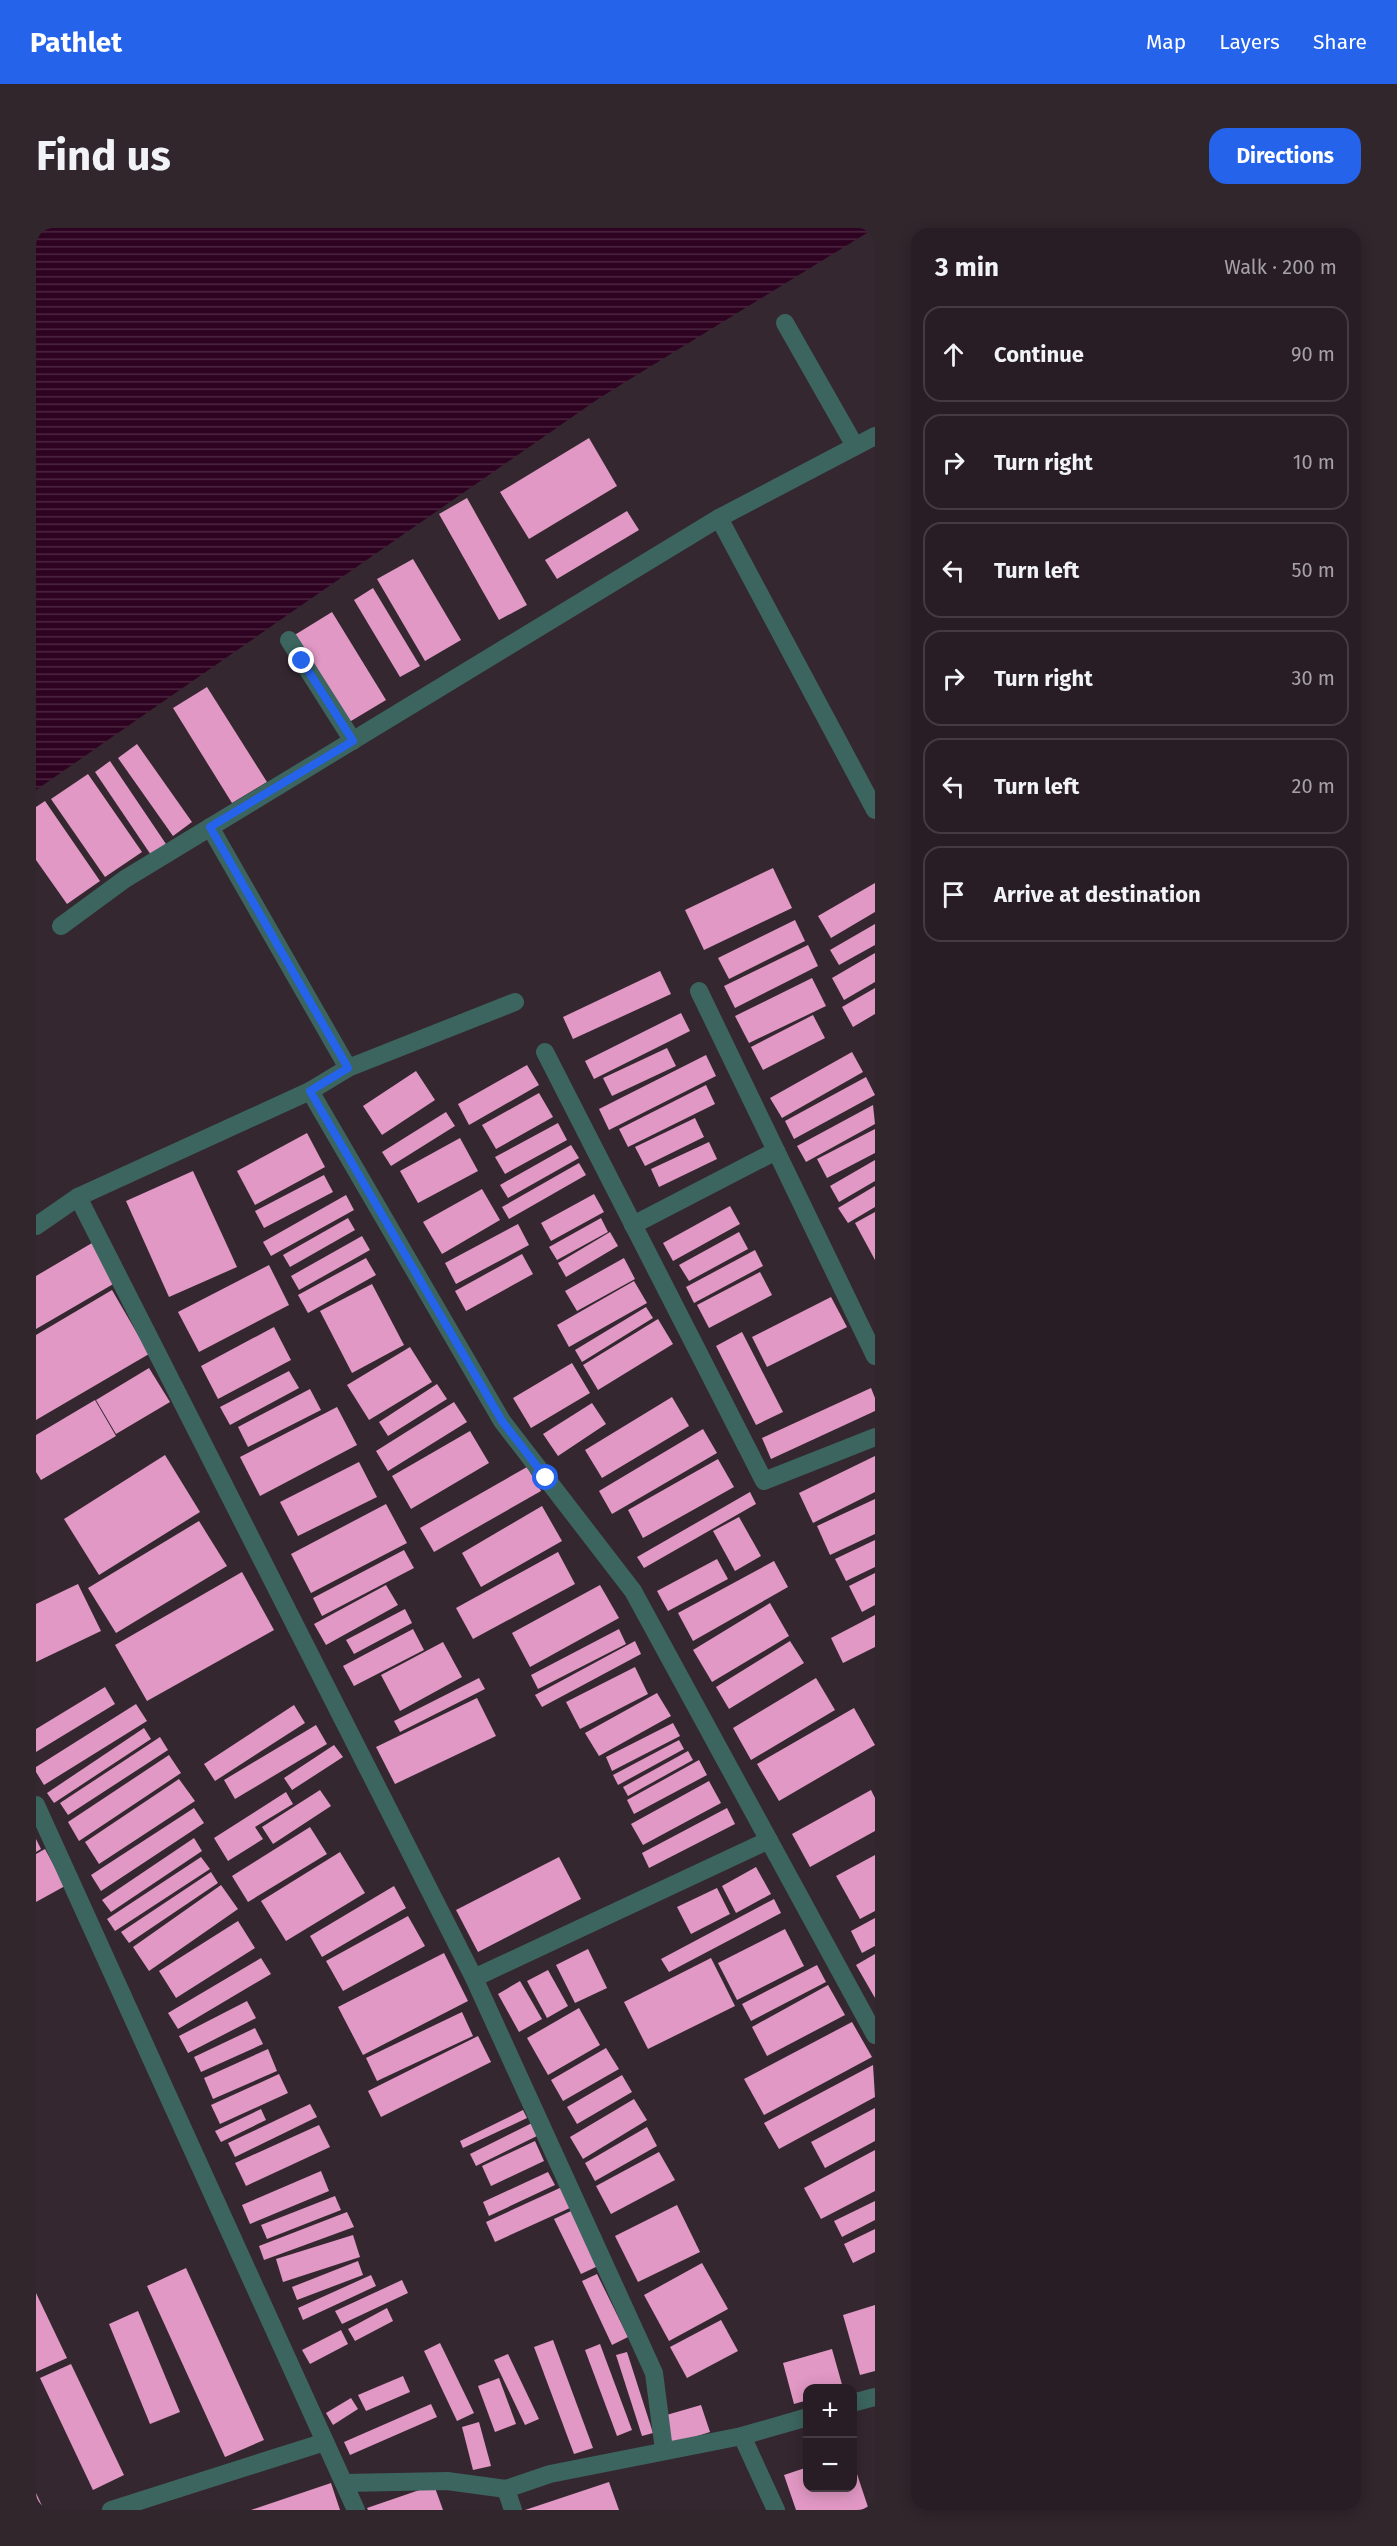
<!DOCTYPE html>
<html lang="en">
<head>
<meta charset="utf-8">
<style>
	:root { --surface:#281d24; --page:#30262c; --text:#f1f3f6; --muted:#a5a2a6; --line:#443b41; --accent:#2563eb }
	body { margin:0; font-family:"Fira Sans",sans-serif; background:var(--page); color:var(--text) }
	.controls { position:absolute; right:18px; bottom:18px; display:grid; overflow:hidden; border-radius:12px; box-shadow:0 3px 15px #0003 }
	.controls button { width:54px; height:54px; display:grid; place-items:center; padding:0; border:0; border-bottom:2px solid var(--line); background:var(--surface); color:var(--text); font:30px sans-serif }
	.stop { position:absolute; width:18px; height:18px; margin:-14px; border:4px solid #2563eb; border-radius:50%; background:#fff }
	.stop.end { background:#2563eb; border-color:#fff; box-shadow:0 2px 6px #0008 }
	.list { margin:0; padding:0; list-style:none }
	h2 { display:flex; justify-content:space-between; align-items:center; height:78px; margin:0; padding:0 24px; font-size:26px }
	h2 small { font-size:20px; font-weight:400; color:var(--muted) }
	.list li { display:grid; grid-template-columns:39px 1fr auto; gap:18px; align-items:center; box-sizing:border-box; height:96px; margin:0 12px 12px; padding:0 12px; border:2px solid var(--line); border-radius:18px }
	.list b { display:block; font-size:22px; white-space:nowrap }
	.list em { font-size:20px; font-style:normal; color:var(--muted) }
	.icon { flex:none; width:33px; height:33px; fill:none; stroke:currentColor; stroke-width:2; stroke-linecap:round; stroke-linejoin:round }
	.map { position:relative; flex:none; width:839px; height:2282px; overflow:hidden; border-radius:18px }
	header { display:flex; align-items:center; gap:36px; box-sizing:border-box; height:84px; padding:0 30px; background:var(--accent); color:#fff }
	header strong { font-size:28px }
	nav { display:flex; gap:33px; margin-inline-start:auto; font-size:21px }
	.intro { display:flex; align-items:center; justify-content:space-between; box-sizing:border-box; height:144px; padding:0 36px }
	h1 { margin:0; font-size:42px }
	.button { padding:15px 27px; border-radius:18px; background:var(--accent); color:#fff; font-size:21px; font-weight:700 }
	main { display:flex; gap:36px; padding:0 36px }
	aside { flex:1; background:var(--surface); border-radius:18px; box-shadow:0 3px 15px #0003 }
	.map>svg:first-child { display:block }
	.water { fill:url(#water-rules) }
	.building { fill:#e198c4 }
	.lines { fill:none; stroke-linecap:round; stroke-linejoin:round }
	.street { stroke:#3c655f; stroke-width:18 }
	.route { stroke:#2563eb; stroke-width:8 }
</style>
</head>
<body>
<header>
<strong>Pathlet</strong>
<nav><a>Map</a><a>Layers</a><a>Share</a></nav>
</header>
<div class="intro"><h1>Find us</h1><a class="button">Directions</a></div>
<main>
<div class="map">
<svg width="839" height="2282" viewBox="0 0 839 2282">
	<defs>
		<pattern id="water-rules" width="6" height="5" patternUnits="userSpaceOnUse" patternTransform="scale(1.5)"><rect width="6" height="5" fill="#2e0221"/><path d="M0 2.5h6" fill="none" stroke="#4d2741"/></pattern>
	</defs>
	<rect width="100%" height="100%" fill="#352730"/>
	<path class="water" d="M0,0H839L565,169L0,562Z"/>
	<g class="building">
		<path d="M553,210L581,258L493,311L464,264Z"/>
		<path d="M431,270L491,377L463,392L403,286Z"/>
		<path d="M591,283L603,302L521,351L509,332Z"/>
		<path d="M377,331L425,412L389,433L341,351Z"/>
		<path d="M337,360L384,438L364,449L318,372Z"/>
		<path d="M296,384L350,472L310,496L257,408Z"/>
		<path d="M171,459L231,554L196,575L137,480Z"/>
		<path d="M101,516L156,594L137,608L82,530Z"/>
		<path d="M74,533L130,616L115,627L59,544Z"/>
		<path d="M52,546L106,624L69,649L15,571Z"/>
		<path d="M9,573L64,653L31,676L0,632V579Z"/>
		<path d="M737,640L756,680L668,722L649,682Z"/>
		<path d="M839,655V684L795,710L782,688Z"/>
		<path d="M759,692L769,713L693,751L682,730Z"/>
		<path d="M839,696V717L803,737L794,722Z"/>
		<path d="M772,717L782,738L699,780L688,758Z"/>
		<path d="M839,725V754L808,772L796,750Z"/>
		<path d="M624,743L635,766L537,811L527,789Z"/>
		<path d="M776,750L790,778L713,815L699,788Z"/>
		<path d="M839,760V786L817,799L806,779Z"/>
		<path d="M645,785L654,803L558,851L549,833Z"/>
		<path d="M777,787L789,810L727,842L715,819Z"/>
		<path d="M631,820L640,838L576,868L567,850Z"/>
		<path d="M816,824L827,844L746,890L734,870Z"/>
		<path d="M670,827L680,848L573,902L563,881Z"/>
		<path d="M491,837L503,857L433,897L422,876Z"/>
		<path d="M380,843L399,872L346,907L327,878Z"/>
		<path d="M830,849L839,867L758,911L749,893Z"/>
		<path d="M670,857L679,876L592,919L583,901Z"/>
		<path d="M503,865L517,889L460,921L446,897Z"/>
		<path d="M837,877L839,896L770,934L761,918Z"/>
		<path d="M410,884L419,898L355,938L346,924Z"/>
		<path d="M659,890L668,909L609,938L599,919Z"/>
		<path d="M522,895L531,912L469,946L459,929Z"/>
		<path d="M839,901V925L791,950L781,931Z"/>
		<path d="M271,905L289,939L219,977L201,943Z"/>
		<path d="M424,910L442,943L382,975L364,943Z"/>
		<path d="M673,914L681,931L623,959L615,941Z"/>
		<path d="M535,917L543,930L472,970L464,957Z"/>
		<path d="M839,932V953L803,974L794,958Z"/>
		<path d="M543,935L550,947L473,991L466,979Z"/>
		<path d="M157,943L201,1039L133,1069L90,973Z"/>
		<path d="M288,947L297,964L228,1000L219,983Z"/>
		<path d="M839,958V979L812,995L802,980Z"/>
		<path d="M446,961L464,992L406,1026L387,994Z"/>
		<path d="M558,966L568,984L515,1013L505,995Z"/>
		<path d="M310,967L318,982L235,1028L227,1014Z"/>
		<path d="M694,978L704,996L637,1033L627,1015Z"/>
		<path d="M839,984V1032L819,995Z"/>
		<path d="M312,990L319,1002L254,1039L247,1027Z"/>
		<path d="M565,990L572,1004L521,1032L513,1019Z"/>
		<path d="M482,996L493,1017L420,1056L409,1035Z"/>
		<path d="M574,1004L582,1018L530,1049L522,1035Z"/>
		<path d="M703,1004L712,1021L653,1053L643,1037Z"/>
		<path d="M326,1008L334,1022L263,1062L255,1048Z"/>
		<path d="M56,1015L79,1055L0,1101V1048Z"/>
		<path d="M719,1022L727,1038L658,1075L650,1059Z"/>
		<path d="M486,1026L497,1046L430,1083L419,1063Z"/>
		<path d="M330,1030L340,1047L272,1085L262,1067Z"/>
		<path d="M588,1030L599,1051L541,1083L529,1063Z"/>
		<path d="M233,1037L253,1077L163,1124L142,1084Z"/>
		<path d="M724,1044L736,1067L673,1100L661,1077Z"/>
		<path d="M598,1053L611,1075L533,1119L521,1097Z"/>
		<path d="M336,1056L368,1117L316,1145L284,1083Z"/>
		<path d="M76,1062L113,1126L0,1192V1107Z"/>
		<path d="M795,1069L811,1099L731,1139L716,1109Z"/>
		<path d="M610,1079L617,1090L546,1134L539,1122Z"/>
		<path d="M622,1091L637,1116L562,1162L547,1137Z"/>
		<path d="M238,1099L255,1132L182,1171L165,1138Z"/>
		<path d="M706,1104L747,1184L720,1197L680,1118Z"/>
		<path d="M374,1119L396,1154L333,1192L311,1157Z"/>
		<path d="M536,1135L554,1165L495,1200L477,1170Z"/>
		<path d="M113,1140L134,1174L80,1206L60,1172Z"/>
		<path d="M253,1143L263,1160L194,1197L184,1179Z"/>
		<path d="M401,1156L411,1171L352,1208L343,1194Z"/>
		<path d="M835,1160L839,1170V1183L735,1231L726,1210Z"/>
		<path d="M274,1161L285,1182L212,1219L202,1199Z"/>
		<path d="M636,1169L653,1198L566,1250L549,1222Z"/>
		<path d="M59,1172L80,1208L5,1252L0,1244V1207Z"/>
		<path d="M418,1174L431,1194L352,1243L340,1223Z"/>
		<path d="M556,1175L570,1196L522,1228L507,1206Z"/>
		<path d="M301,1179L321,1217L224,1268L204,1229Z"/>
		<path d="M667,1201L681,1225L576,1286L563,1263Z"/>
		<path d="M434,1203L453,1235L375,1281L356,1248Z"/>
		<path d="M129,1227L164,1284L63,1347L28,1291Z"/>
		<path d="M839,1228V1264L777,1295L763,1265Z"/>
		<path d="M682,1231L698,1259L607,1310L592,1282Z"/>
		<path d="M323,1234L341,1269L262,1308L244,1274Z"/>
		<path d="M491,1239L505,1263L398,1324L384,1300Z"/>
		<path d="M714,1264L720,1276L608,1340L601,1329Z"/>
		<path d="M839,1271V1306L794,1327L781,1298Z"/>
		<path d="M350,1276L371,1315L275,1365L255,1326Z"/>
		<path d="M506,1278L526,1313L445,1359L426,1325Z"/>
		<path d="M703,1289L725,1328L699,1343L677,1303Z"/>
		<path d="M163,1293L191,1338L80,1405L52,1360Z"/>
		<path d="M839,1312V1339L810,1353L799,1331Z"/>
		<path d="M368,1322L378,1340L286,1388L277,1370Z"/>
		<path d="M522,1324L539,1356L437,1411L420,1380Z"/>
		<path d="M681,1331L692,1351L632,1383L621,1363Z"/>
		<path d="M738,1333L752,1359L657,1413L642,1385Z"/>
		<path d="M206,1344L238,1402L111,1473L79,1417Z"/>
		<path d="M839,1345V1377L826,1384L813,1358Z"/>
		<path d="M42,1356L65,1403L0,1434V1376Z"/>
		<path d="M350,1357L362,1377L290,1417L278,1396Z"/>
		<path d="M564,1357L583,1390L494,1439L476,1405Z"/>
		<path d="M734,1375L753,1408L676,1454L657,1422Z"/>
		<path d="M369,1381L376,1395L318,1426L310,1412Z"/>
		<path d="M839,1387V1419L807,1435L795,1410Z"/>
		<path d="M377,1401L388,1422L318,1458L307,1438Z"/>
		<path d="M583,1401L590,1416L502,1461L495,1447Z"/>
		<path d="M599,1413L605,1426L506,1479L499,1467Z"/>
		<path d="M754,1413L768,1435L693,1481L680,1459Z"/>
		<path d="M407,1414L426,1449L364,1483L345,1447Z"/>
		<path d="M599,1439L612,1466L544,1501L530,1474Z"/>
		<path d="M443,1450L449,1461L364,1504L358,1493Z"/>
		<path d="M780,1450L799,1482L715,1532L697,1500Z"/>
		<path d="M69,1459L79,1476L0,1524V1501Z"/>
		<path d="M621,1465L635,1488L563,1528L549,1505Z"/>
		<path d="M441,1470L460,1508L359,1556L340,1519Z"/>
		<path d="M100,1476L111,1493L8,1557L0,1544V1539Z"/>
		<path d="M258,1477L269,1495L179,1553L168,1536Z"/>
		<path d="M818,1480L839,1517L743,1573L721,1536Z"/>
		<path d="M637,1495L644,1508L576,1543L570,1529Z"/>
		<path d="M280,1497L291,1516L199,1571L188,1552Z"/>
		<path d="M108,1500L115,1511L18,1575L11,1565Z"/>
		<path d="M124,1509L132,1522L32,1587L24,1575Z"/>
		<path d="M643,1512L648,1521L582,1557L577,1547Z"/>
		<path d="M298,1517L307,1529L256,1562L248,1550Z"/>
		<path d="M652,1523L657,1532L592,1568L587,1559Z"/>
		<path d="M133,1527L145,1545L43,1613L32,1594Z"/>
		<path d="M663,1532L671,1547L598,1586L591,1572Z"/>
		<path d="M143,1551L159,1573L63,1636L49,1614Z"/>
		<path d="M673,1553L685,1575L607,1617L595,1596Z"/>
		<path d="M284,1562L295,1578L237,1616L226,1599Z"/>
		<path d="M835,1562L839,1570V1603L774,1639L756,1606Z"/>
		<path d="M250,1564L257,1576L219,1599L227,1611L192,1633L178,1610Z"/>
		<path d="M158,1580L168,1595L65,1663L55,1647Z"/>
		<path d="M691,1580L699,1596L613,1640L606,1625Z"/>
		<path d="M274,1599L291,1626L212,1674L196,1648Z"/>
		<path d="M158,1610L166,1623L75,1684L66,1672Z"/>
		<path d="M0,1611L5,1621L0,1624Z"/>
		<path d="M9,1621L29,1658L0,1674V1626Z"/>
		<path d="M304,1624L329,1665L250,1713L225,1673Z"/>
		<path d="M839,1627V1683L824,1691L800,1648Z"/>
		<path d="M165,1629L174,1641L79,1703L71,1691Z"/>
		<path d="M523,1629L545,1671L442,1724L420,1682Z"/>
		<path d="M720,1639L735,1666L700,1685L686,1658Z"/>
		<path d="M175,1644L182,1655L93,1715L85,1704Z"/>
		<path d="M185,1657L202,1681L113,1743L97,1719Z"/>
		<path d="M358,1658L370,1680L286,1729L274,1708Z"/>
		<path d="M681,1660L694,1686L655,1706L641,1679Z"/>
		<path d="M738,1671L745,1685L633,1744L625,1731Z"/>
		<path d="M372,1688L389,1718L307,1763L290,1733Z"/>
		<path d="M839,1690V1718L826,1725L815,1703Z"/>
		<path d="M202,1693L219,1720L140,1770L123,1743Z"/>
		<path d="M749,1701L768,1738L701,1772L682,1735Z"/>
		<path d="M552,1721L571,1760L539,1775L520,1737Z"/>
		<path d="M408,1725L432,1773L327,1827L302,1779Z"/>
		<path d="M839,1726V1770L820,1737Z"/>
		<path d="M225,1730L235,1746L142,1801L132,1785Z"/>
		<path d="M675,1730L699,1778L612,1821L588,1774Z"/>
		<path d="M781,1737L790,1754L715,1793L706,1776Z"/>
		<path d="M512,1742L532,1778L511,1790L491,1753Z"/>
		<path d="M484,1753L506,1791L483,1804L462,1766Z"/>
		<path d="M792,1757L809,1787L731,1828L716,1799Z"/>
		<path d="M211,1773L220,1790L152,1825L143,1808Z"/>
		<path d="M543,1780L564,1817L512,1847L491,1810Z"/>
		<path d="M426,1784L437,1808L341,1853L330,1830Z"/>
		<path d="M816,1794L836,1829L728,1887L708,1851Z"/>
		<path d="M219,1800L227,1816L165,1844L158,1829Z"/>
		<path d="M442,1808L455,1834L345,1889L332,1863Z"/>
		<path d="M570,1820L583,1841L527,1873L515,1852Z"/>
		<path d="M232,1821L241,1843L177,1871L168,1850Z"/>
		<path d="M837,1837L839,1869L743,1921L728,1895Z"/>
		<path d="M243,1846L252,1865L184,1896L175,1877Z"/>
		<path d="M586,1847L596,1864L541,1896L531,1879Z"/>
		<path d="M598,1871L611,1892L547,1931L534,1909Z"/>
		<path d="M274,1876L281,1889L199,1929L192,1915Z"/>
		<path d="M839,1880V1913L789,1940L775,1914Z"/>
		<path d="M225,1881L230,1892L185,1914L179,1903Z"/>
		<path d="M487,1882L491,1890L427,1920L424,1913Z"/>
		<path d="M498,1894L505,1906L440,1938L434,1926Z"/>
		<path d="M283,1897L294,1919L210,1958L199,1935Z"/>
		<path d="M611,1899L621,1918L559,1953L549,1935Z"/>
		<path d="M499,1913L508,1933L455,1958L446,1938Z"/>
		<path d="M839,1922V1963L785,1991L768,1960Z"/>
		<path d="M623,1924L639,1952L575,1986L560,1958Z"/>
		<path d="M285,1943L293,1963L214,1996L206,1977Z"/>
		<path d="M512,1944L519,1957L453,1988L447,1974Z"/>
		<path d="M526,1959L536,1979L459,2014L450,1994Z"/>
		<path d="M299,1968L305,1982L231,2011L225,1997Z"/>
		<path d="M839,1973V1992L806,2009L798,1993Z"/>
		<path d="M641,1977L664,2024L602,2054L579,2008Z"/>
		<path d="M535,1983L562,2038L545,2046L518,1991Z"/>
		<path d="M311,1984L318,1999L228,2032L223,2018Z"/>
		<path d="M839,2001V2024L817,2035L808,2016Z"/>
		<path d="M317,2007L324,2029L247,2054L240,2031Z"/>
		<path d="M322,2033L327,2047L261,2072L256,2059Z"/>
		<path d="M666,2035L692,2081L633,2113L608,2067Z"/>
		<path d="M150,2040L228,2212L189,2229L111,2058Z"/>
		<path d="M561,2046L592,2109L576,2117L546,2053Z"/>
		<path d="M335,2047L340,2058L267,2092L262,2080Z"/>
		<path d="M366,2052L372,2065L306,2096L299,2083Z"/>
		<path d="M0,2065L31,2130L0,2144Z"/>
		<path d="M839,2077V2143L824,2147L807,2087Z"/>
		<path d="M351,2080L357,2093L319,2113L312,2101Z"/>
		<path d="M102,2083L144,2184L114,2196L73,2096Z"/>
		<path d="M685,2092L702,2123L651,2150L634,2119Z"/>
		<path d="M305,2102L312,2116L274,2136L266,2122Z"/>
		<path d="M517,2112L557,2220L538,2226L498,2119Z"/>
		<path d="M404,2115L438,2185L421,2193L388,2123Z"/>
		<path d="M564,2116L596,2202L581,2208L549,2122Z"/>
		<path d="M796,2121L807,2160H772V2172L758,2176L747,2135Z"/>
		<path d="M591,2124L617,2205L606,2208L580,2127Z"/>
		<path d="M472,2126L503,2191L489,2197L458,2132Z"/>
		<path d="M35,2136L88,2247L57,2262L4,2150Z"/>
		<path d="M367,2148L374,2164L330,2183L322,2167Z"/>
		<path d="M463,2150L480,2196L459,2204L442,2158Z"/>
		<path d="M315,2170L322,2181L297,2197L290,2185Z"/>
		<path d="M395,2176L401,2189L314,2227L308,2214Z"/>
		<path d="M665,2177L674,2204L636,2216L627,2188Z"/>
		<path d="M443,2194L455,2238L437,2242L426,2199Z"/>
		<path d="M817,2234L833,2282H760L748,2247L772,2239V2260H816Z"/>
		<path d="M573,2254L583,2282H489Z"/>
		<path d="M295,2255L304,2282H215Z"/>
		<path d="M398,2257L407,2282H332L331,2280Z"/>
		<path d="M0,2265L8,2282H0Z"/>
	</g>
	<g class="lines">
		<g class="street">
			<path d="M749,95L819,218"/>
			<path d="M683,290L839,582"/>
			<path d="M253,412L317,513"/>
			<path d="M174,599L312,840"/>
			<path d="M25,698L89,651L683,290L839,208"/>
			<path d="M663,763L839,1128"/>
			<path d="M509,824L728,1253L839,1209"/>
			<path d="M274,863L466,1193L597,1363L839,1807"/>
			<path d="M42,969L438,1750L618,2145L628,2222"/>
			<path d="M597,997L740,923"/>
			<path d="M0,998L42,969L274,863L312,840L479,774"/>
			<path d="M0,1577L320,2282"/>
			<path d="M438,1750L733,1612"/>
			<path d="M816,2175L839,2169"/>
			<path d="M706,2208L740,2282"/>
			<path d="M309,2255L411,2253L470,2261L514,2246L706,2208L772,2189"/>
			<path d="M470,2261L477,2282"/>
			<path d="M75,2282L289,2214"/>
		</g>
	</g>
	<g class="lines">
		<path class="route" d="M266,433L317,513L174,599L312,840L274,863L466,1193L510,1250"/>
	</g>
</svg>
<div class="controls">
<button>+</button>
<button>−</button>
</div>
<div class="stop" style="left:510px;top:1250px"></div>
<div class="stop end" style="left:266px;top:433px"></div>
</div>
<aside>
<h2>3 min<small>Walk · 200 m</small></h2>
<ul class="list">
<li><svg class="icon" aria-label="ahead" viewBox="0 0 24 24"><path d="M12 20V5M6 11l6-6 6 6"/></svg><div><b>Continue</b></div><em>90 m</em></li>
<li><svg class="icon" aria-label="right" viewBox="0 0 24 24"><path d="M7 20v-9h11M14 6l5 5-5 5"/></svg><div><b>Turn right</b></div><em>10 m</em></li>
<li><svg class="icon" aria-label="left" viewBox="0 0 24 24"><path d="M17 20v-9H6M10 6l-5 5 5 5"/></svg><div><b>Turn left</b></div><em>50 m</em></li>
<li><svg class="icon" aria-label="right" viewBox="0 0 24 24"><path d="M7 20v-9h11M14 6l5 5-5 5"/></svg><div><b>Turn right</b></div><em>30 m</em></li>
<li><svg class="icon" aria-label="left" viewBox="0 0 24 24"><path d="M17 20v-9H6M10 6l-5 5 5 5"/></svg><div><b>Turn left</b></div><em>20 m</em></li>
<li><svg class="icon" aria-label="arrive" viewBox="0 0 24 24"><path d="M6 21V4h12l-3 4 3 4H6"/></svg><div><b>Arrive at destination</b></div></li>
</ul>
</aside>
</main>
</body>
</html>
